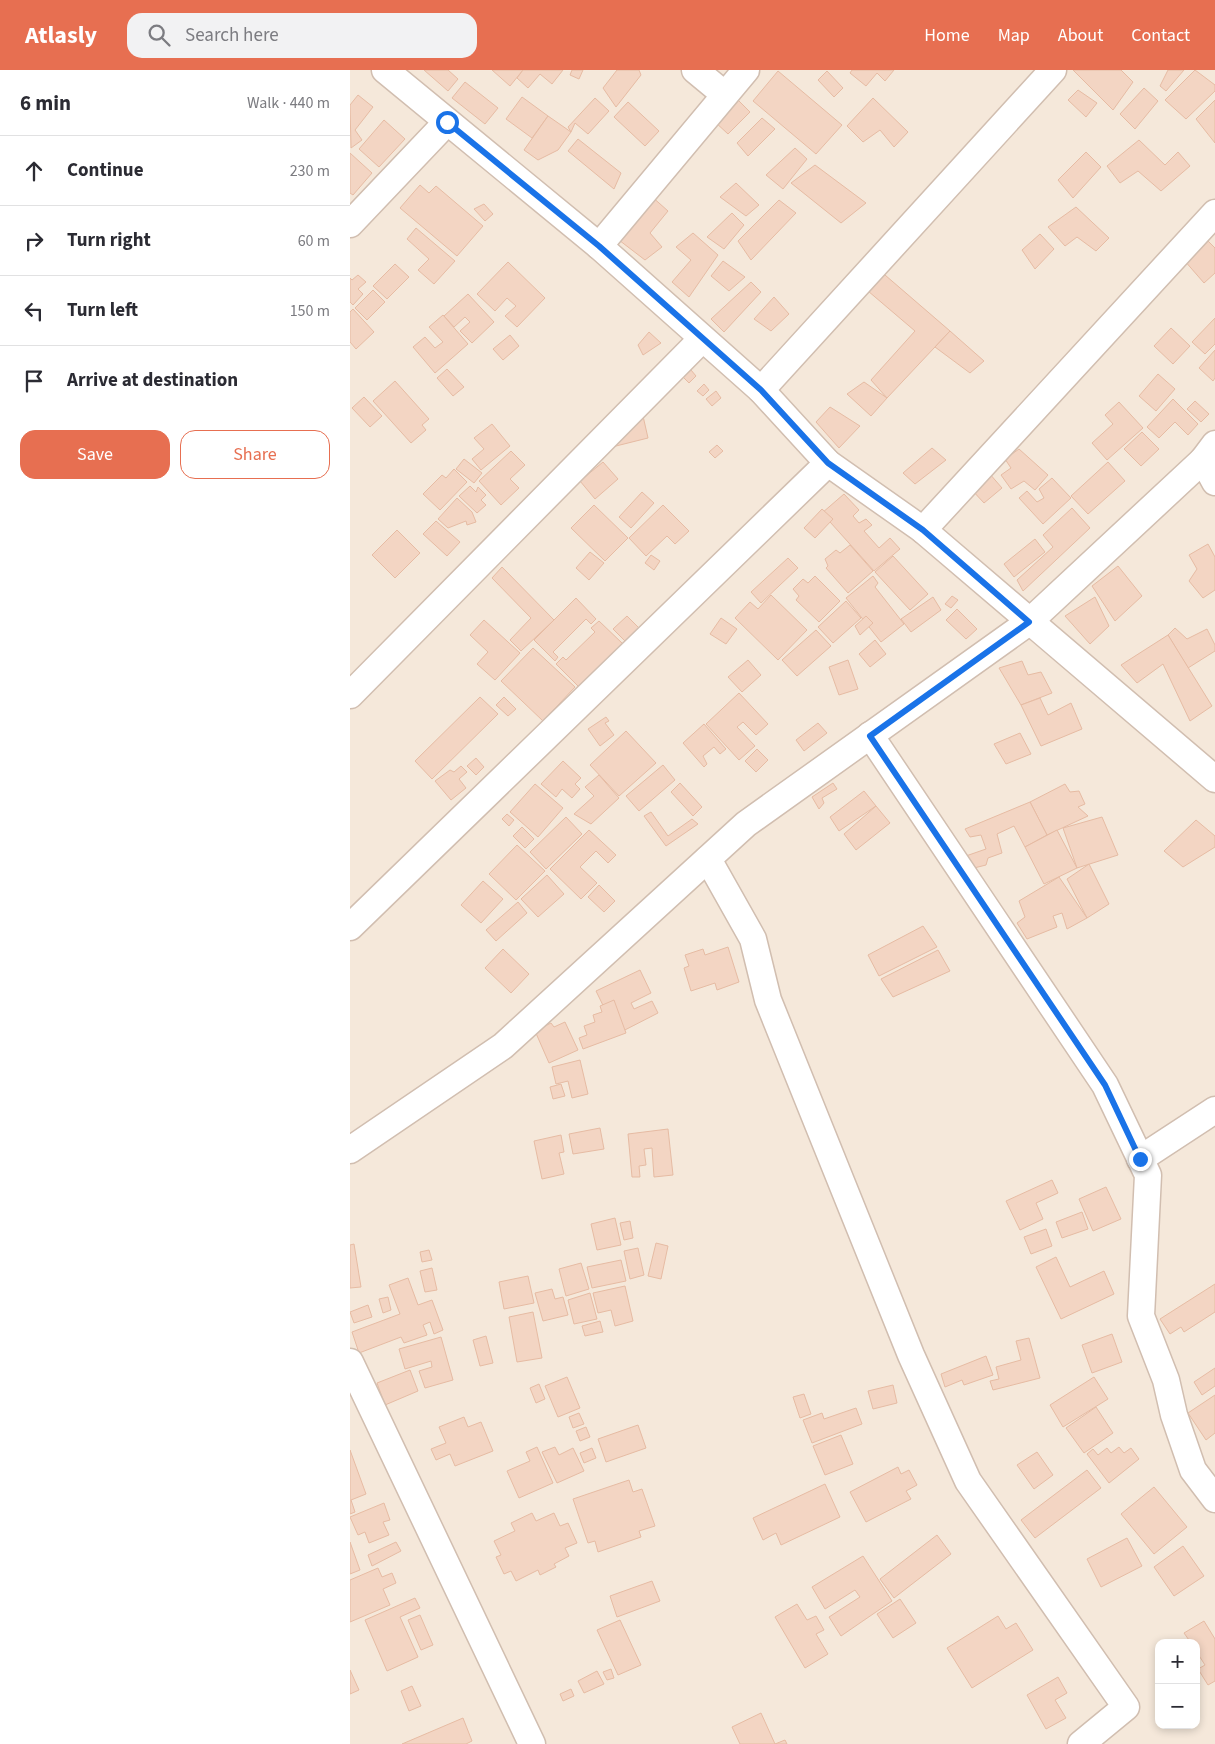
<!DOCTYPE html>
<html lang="en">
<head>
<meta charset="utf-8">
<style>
	:root { --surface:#fff; --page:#f2f2f3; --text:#2b2b33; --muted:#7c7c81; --line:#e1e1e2; --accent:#e76f51 }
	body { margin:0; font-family:"Source Sans 3",sans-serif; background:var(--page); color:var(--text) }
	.controls { position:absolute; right:15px; bottom:15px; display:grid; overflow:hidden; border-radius:10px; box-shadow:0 2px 8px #0003 }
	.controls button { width:45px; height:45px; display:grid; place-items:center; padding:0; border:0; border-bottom:1px solid var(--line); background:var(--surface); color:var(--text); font:25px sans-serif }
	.stop { position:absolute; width:15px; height:15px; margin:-11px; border:4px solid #1a73e8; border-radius:50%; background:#fff }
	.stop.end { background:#1a73e8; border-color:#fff; box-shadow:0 1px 5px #0008 }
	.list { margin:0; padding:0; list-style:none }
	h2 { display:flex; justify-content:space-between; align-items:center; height:65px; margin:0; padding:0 20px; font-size:21px }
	h2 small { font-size:16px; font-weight:400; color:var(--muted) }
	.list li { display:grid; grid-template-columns:32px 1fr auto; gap:15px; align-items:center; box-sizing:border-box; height:70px; padding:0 20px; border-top:1px solid var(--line) }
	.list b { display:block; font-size:19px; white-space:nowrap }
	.list em { font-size:16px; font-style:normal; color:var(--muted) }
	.actions { display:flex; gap:10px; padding:15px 20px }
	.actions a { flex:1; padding:11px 0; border:1px solid var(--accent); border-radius:15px; text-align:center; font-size:18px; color:var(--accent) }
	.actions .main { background:var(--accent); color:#fff }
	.icon { flex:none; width:28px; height:28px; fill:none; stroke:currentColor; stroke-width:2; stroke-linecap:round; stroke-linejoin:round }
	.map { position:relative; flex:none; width:865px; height:1674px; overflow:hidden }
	header { display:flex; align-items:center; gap:30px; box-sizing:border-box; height:70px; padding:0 25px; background:var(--accent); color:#fff }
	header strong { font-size:24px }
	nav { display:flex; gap:28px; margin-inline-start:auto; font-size:18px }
	.search { width:350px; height:45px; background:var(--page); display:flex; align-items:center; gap:12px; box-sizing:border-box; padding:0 18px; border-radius:15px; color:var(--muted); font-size:19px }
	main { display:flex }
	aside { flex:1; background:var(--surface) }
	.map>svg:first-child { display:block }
	.residential { fill:#f5e8da; fill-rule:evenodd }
	.building { fill:#f3d5c3; stroke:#e6bba3 }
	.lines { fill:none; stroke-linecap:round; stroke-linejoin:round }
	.minor-casing { stroke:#d1beb0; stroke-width:29 }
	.minor { stroke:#fff; stroke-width:26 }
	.route { stroke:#1a73e8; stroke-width:6 }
</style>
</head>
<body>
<header>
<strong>Atlasly</strong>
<div class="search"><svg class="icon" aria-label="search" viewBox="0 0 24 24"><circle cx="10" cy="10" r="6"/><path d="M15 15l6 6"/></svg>Search here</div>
<nav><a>Home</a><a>Map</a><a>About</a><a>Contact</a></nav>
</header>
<main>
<aside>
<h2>6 min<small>Walk · 440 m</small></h2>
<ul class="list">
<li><svg class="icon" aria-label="ahead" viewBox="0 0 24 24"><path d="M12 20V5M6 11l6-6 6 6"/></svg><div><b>Continue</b></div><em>230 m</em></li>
<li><svg class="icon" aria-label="right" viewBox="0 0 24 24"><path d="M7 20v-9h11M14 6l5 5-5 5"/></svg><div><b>Turn right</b></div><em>60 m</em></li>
<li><svg class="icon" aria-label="left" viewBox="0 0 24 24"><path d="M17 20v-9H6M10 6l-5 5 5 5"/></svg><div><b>Turn left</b></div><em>150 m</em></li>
<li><svg class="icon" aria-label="arrive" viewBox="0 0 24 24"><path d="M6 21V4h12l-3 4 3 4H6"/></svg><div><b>Arrive at destination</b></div></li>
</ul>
<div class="actions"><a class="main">Save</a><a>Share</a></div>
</aside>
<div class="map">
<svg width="865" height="1674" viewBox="0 0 865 1674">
	<rect width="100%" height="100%" fill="#fdf6ec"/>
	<path class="residential" d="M0,0H865V1674H0ZM809,1573H846V1655H809Z"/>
	<g class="building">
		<path d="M74,0H98L108,9L98,21Z"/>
		<path d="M142,0H173L160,16Z"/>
		<path d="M173,0H213L202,14L190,4L178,18L167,8Z"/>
		<path d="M222,0H233L229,9L220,5Z"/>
		<path d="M267,0H289L291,5L266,37L253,18Z"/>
		<path d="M502,0H544L535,11L527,3L516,16L500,3Z"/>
		<path d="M723,0H771L783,12L763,40Z"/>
		<path d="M818,0H834L816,21L810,16Z"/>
		<path d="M845,0L865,15V21L836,49L815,30Z"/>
		<path d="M428,1L492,55L466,84L403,31Z"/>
		<path d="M477,1L493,18L484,27L468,10Z"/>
		<path d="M115,12L148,38L135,54L102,28Z"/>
		<path d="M794,18L808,31L785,59L770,44Z"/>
		<path d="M728,20L747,33L736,47L718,30Z"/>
		<path d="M8,25L23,37L5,60L12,70L1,78L0,35Z"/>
		<path d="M172,27L198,46L182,68L156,49Z"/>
		<path d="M245,28L259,41L238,64L225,53L221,62L218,57Z"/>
		<path d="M386,28L400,42L378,64L364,51Z"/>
		<path d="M523,28L558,62L544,77L530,60L513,72L497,56Z"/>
		<path d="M865,30V73L846,49Z"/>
		<path d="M278,32L309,61L295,76L264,47Z"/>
		<path d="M198,46L221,62L208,80L188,90L174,80Z"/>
		<path d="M412,48L425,59L398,86L387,73Z"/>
		<path d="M34,50L55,69L29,97L9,79Z"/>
		<path d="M228,69L271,103L264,119L218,81Z"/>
		<path d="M789,70L815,95L828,82L840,96L811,121L788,101L770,113L757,96Z"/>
		<path d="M445,78L457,89L433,119L416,105Z"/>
		<path d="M736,82L751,97L723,128L708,110Z"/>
		<path d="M0,83L22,103L3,125L0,123Z"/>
		<path d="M465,95L516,133L491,153L441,113Z"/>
		<path d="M386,113L409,135L396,146L370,127Z"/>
		<path d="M70,115L79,123L86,116L133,156L107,186L50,138Z"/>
		<path d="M300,125L318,141L300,163L312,177L295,190L265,167Z"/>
		<path d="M429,130L446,143L401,190L388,171Z"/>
		<path d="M134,134L143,144L135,151L124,139Z"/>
		<path d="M726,137L759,168L746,181L727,167L715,176L698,157Z"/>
		<path d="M382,143L394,155L374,179L357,167Z"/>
		<path d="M66,158L105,191L84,214L68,200L79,189L57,169Z"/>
		<path d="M343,163L368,185L339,227L322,212L341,190L326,177Z"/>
		<path d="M690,164L704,179L685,199L672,180Z"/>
		<path d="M857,170L865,178V203L854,213L834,190Z"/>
		<path d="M373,191L395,207L379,221L361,206Z"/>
		<path d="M158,192L195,228L167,257L155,246L166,236L157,228L145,241L127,224Z"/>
		<path d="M45,194L59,207L37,229L23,216Z"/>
		<path d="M8,205L16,212L8,219L13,224L3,235L0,232V208L2,210Z"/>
		<path d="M535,205L600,261L537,328L521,310L565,261L518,221Z"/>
		<path d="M401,212L411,222L374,262L361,249Z"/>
		<path d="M23,220L35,232L17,250L5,238Z"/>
		<path d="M118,224L144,252L122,273L110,261L120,252L115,247L104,257L94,246Z"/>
		<path d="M424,227L439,244L421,261L404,249Z"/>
		<path d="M3,239L24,262L6,279L0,272V242Z"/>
		<path d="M93,245L118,274L85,303L63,277L75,267L85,278L93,272L79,257Z"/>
		<path d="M865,248V274L855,284L842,272Z"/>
		<path d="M821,258L840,276L823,294L804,276Z"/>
		<path d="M600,261L634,291L620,303L585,277Z"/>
		<path d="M299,262L311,273L293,285L288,275Z"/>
		<path d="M160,265L169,276L153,290L143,279Z"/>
		<path d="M865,280V308L863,311L849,298Z"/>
		<path d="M97,299L114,317L103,326L87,308Z"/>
		<path d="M341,300L346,306L339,313L333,307Z"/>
		<path d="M808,304L825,319L806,341L789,326Z"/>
		<path d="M45,311L79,349L72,355L76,360L61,373L23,331Z"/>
		<path d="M514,312L537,328L521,346L497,324Z"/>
		<path d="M354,314L359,320L353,326L347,321Z"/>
		<path d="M366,321L371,328L362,336L356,329Z"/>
		<path d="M14,327L32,346L20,357L2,338Z"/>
		<path d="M823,329L848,354L838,365L825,352L809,368L797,357Z"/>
		<path d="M845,331L859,344L851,352L837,339Z"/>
		<path d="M769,332L793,358L757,390L742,373L763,354L755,345Z"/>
		<path d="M480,337L510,356L489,378L466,352Z"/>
		<path d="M293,346L298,368L262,377Z"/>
		<path d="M142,354L160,376L131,400L122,389L134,379L124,368Z"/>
		<path d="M792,362L809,379L791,396L774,379Z"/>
		<path d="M367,375L373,381L365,388L359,382Z"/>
		<path d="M582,378L596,390L565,414L553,403Z"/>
		<path d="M669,379L698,405L685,420L674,411L661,419L651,405L661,398L655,389Z"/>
		<path d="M161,381L175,395L160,409L169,418L151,435L129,411Z"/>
		<path d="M114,389L132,403L124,413L106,399Z"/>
		<path d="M253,392L268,409L245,429L230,411Z"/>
		<path d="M758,392L775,411L738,444L721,426Z"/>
		<path d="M104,399L117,412L90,440L73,424L92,405L96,408Z"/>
		<path d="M639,403L652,418L634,433L621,419Z"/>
		<path d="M702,408L721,428L693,454L669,428L677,421L687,432L694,428L689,419Z"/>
		<path d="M120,416L126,422L128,417L136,425L131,430L136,435L127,443L109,426Z"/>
		<path d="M292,422L304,433L281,458L269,447Z"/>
		<path d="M494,424L509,440L503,446L509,453L516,449L522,455L514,461L529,478L540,468L550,479L524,501L472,443Z"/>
		<path d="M107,428L122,442L126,452L117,455L116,451L98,458L88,449Z"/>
		<path d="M244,435L278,468L255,491L221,458Z"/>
		<path d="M313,435L339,461L325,474L317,466L296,486L279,468Z"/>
		<path d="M722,438L740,458L673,521L667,510L703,477L693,465Z"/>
		<path d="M472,439L483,449L465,468L454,458Z"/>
		<path d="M86,451L110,472L97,486L73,464Z"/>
		<path d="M47,460L70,483L45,508L22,485Z"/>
		<path d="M685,469L695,482L664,507L654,494Z"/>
		<path d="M858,474L865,487V520L853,528L839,511L847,499L839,485Z"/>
		<path d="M500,475L523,501L498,523L476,498L478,496L475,489L486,480L490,483Z"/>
		<path d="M240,482L254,493L239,510L226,498Z"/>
		<path d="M301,485L310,491L304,500L295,493Z"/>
		<path d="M543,486L578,524L560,540L525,502Z"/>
		<path d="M438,488L448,498L411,533L401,522Z"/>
		<path d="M768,496L792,526L765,551L742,516Z"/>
		<path d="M152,497L204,550L171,581L160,570L181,548L142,508Z"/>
		<path d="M465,506L490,531L469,552L446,530L449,526L443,519L453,509L458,513Z"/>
		<path d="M523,506L528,513L525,517L554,554L531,572L496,528Z"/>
		<path d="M421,525L457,560L428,590L385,548L400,532L408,539Z"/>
		<path d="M602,526L608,530L601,538L595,534Z"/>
		<path d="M583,527L591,540L561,562L551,549Z"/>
		<path d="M745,527L759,556L740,574L715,546Z"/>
		<path d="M226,528L246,549L241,554L236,549L203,582L208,587L205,591L184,570Z"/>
		<path d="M496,531L511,548L483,573L468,557Z"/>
		<path d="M607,539L627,559L616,569L596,550Z"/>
		<path d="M277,546L290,559L276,572L263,559Z"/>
		<path d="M516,546L523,553L510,565L505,556Z"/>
		<path d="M371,548L387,559L376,574L360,564Z"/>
		<path d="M134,550L170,583L145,610L127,594L138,582L120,565Z"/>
		<path d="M249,551L273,574L230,618L206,594L213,587L216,590L245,562L241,558Z"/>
		<path d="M825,558L837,569L857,559L865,575V581L838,598L818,565Z"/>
		<path d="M466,560L481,576L447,606L432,590Z"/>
		<path d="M818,565L862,636L840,651L813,594L787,613L771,595Z"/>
		<path d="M525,570L536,584L520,597L509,584Z"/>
		<path d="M183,578L225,617L193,651L151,611Z"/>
		<path d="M398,590L411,605L392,622L378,607Z"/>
		<path d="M498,590L508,619L489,625L479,597Z"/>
		<path d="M672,591L678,605L691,602L702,623L671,635L649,598Z"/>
		<path d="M389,623L418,654L406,665L393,652L387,657L405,676L389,690L356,654Z"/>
		<path d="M130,627L148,644L82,709L65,691Z"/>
		<path d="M154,627L166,639L158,646L146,635Z"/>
		<path d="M690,628L698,645L721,633L732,659L691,676L671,635Z"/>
		<path d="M256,647L259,651L255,653L264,665L250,676L238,659Z"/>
		<path d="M468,653L477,663L454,681L446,670Z"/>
		<path d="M354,654L376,679L370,684L364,677L353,686L357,694L354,697L333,673Z"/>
		<path d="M276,661L306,693L269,726L240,695Z"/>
		<path d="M670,663L681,684L656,694L644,674Z"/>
		<path d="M407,679L418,690L406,702L395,691Z"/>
		<path d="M126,688L134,697L126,705L117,696Z"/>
		<path d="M213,691L231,708L225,714L230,719L222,728L212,719L206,727L191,714Z"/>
		<path d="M313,695L325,710L289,741L276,726Z"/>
		<path d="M111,696L117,702L109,709L116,718L101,730L85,711L100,700L104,702Z"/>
		<path d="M249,705L269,728L241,754L224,744L244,726L235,717Z"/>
		<path d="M330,713L352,737L343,746L321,722Z"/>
		<path d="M483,713L487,719L472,728L474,733L469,739L462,727Z"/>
		<path d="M185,714L213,738L188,767L160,742Z"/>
		<path d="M715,714L720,722L729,721L735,734L728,737L738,746L697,765L680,732Z"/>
		<path d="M514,721L526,736L489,761L480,747Z"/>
		<path d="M680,732L697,765L675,777L664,756L647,764L652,783L638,788L636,795L620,799L613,787L636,779L631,765L620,767L615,759Z"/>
		<path d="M526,736L540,753L506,780L494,764Z"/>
		<path d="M301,742L318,766L342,749L348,754L316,776L294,746Z"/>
		<path d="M157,744L164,750L159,756L152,749Z"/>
		<path d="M216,747L232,764L196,799L180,782Z"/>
		<path d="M752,747L768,785L727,798L713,758Z"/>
		<path d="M846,750L865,766V777L833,797L814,781Z"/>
		<path d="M172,757L184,769L175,778L163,766Z"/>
		<path d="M239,760L266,785L258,793L246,781L230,797L247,813L231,829L200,799Z"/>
		<path d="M707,760L727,798L694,814L675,777Z"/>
		<path d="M167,775L195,801L166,830L139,804Z"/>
		<path d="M739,794L759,834L737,848L717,809Z"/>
		<path d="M197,805L214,824L188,847L171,829Z"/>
		<path d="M709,807L737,848L717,859L712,843L703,846L707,857L677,869L667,853L675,847L669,831Z"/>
		<path d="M133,811L153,829L131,853L111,835Z"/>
		<path d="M249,815L265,831L254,842L238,827Z"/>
		<path d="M168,832L177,843L146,871L136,860Z"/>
		<path d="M573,856L587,877L529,906L518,885Z"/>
		<path d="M378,877L389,912L367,920L365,913L341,921L334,898L339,896L335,885L353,879L355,885Z"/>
		<path d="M153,879L179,904L161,923L135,898Z"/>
		<path d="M588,880L600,901L543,927L531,909Z"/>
		<path d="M290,900L301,923L281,933L284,939L302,931L308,943L267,964L246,921Z"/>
		<path d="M264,930L276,963L233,979L229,968L237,965L234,956L245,952L243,945L252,942L250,936Z"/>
		<path d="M215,952L228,980L199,993L185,961L201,953L204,957Z"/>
		<path d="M230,990L238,1024L222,1028L218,1011L206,1014L202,997Z"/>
		<path d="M211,1014L215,1026L203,1029L200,1017Z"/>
		<path d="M250,1058L254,1079L223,1084L219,1064Z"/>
		<path d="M318,1059L323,1105L304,1107L302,1078L294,1079L296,1095L289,1096L290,1107H282L278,1064Z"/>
		<path d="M211,1065L214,1082L209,1083L214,1104L192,1109L184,1071Z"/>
		<path d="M702,1110L708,1123L686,1133L693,1149L670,1160L656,1131Z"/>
		<path d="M756,1117L771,1149L743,1161L729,1129Z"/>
		<path d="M732,1142L738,1159L712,1168L706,1152Z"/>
		<path d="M265,1148L271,1175L247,1180L241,1154Z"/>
		<path d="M280,1151L283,1168L274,1170L270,1153Z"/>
		<path d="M696,1159L702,1176L681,1184L674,1167Z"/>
		<path d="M306,1173L318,1176L311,1209L298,1206Z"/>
		<path d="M4,1174L11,1217L0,1218V1175Z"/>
		<path d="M288,1178L294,1205L280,1209L274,1181Z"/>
		<path d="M79,1180L82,1190L72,1192L70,1182Z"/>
		<path d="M706,1187L720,1217L754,1201L764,1224L711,1249L686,1197Z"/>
		<path d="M271,1190L276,1211L242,1218L237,1197Z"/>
		<path d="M231,1193L239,1219L216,1226L209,1199Z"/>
		<path d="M82,1198L87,1220L75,1222L70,1201Z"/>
		<path d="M178,1206L184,1233L154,1239L149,1212Z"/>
		<path d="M58,1208L68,1235L82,1230L93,1260L84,1264L80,1252L73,1255L77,1265L54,1273L51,1267L9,1283L2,1262L50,1244L39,1215Z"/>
		<path d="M865,1214V1242L834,1262L831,1257L820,1264L810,1249Z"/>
		<path d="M275,1216L283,1251L265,1256L261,1240L248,1243L243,1223Z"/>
		<path d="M202,1219L205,1229L213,1227L218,1245L193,1251L185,1223Z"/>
		<path d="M240,1223L247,1249L224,1254L218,1230Z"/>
		<path d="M38,1227L41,1240L33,1243L29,1229Z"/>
		<path d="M18,1235L22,1247L4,1253L0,1242Z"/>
		<path d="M183,1242L192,1288L167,1292L159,1247Z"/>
		<path d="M250,1251L253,1262L235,1266L232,1256Z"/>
		<path d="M762,1264L772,1292L742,1303L732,1275Z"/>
		<path d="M136,1266L143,1293L130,1296L123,1270Z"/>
		<path d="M91,1267L103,1310L75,1318L69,1301L82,1297L81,1291L55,1299L49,1279Z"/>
		<path d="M679,1268L690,1308L643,1320L640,1311L649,1309L646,1297L671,1290L666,1271Z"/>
		<path d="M636,1286L643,1305L614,1315L612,1310L595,1317L591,1304Z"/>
		<path d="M865,1298V1316L852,1325L844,1312Z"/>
		<path d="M60,1300L68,1321L35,1335L27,1313Z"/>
		<path d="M217,1307L230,1338L208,1347L195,1316Z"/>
		<path d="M744,1307L758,1329L713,1357L700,1335Z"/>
		<path d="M189,1314L195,1329L186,1333L180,1318Z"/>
		<path d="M543,1315L547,1333L523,1339L518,1321Z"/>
		<path d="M454,1324L461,1344L450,1348L443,1327Z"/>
		<path d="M865,1325V1363L856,1370L838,1343Z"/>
		<path d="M746,1337L763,1363L734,1383L716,1358Z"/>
		<path d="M506,1338L512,1354L462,1373L453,1350L472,1343L474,1349Z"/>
		<path d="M229,1343L234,1354L223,1358L219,1347Z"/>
		<path d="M114,1347L118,1357L131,1352L143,1381L105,1396L100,1384L86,1390L81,1379L96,1373L89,1357Z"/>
		<path d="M288,1355L296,1378L256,1392L248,1369Z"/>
		<path d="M236,1357L240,1367L230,1371L226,1361Z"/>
		<path d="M491,1365L503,1394L475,1405L463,1376Z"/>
		<path d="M187,1377L203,1413L169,1428L157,1401L180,1391L176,1382Z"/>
		<path d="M205,1377L209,1385L223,1378L234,1401L207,1413L192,1382Z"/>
		<path d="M769,1377L774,1383L781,1378L789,1389L759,1413L737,1384L743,1379L748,1385L757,1378L761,1383Z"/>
		<path d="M242,1378L246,1388L234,1393L230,1383Z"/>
		<path d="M0,1380L16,1424L1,1430L5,1442L0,1444Z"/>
		<path d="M687,1382L703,1405L684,1419L667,1395Z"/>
		<path d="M548,1397L551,1404L559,1400L567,1415L556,1421L561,1429L516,1452L500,1422Z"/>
		<path d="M737,1400L751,1418L685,1468L671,1450Z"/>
		<path d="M279,1410L283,1422L292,1419L305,1456L289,1461L291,1467L248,1482L245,1471L238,1473L223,1429Z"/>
		<path d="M475,1414L490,1447L431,1475L426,1463L413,1470L403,1448Z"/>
		<path d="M804,1417L837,1457L804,1484L771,1444Z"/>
		<path d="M34,1433L40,1450L33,1452L39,1465L19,1473L15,1462L8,1465L0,1447Z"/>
		<path d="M182,1443L186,1451L204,1443L210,1456L218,1453L227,1473L215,1478L219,1486L204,1494L206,1497L190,1505L188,1500L166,1511L161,1501L154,1504L146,1487L151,1485L144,1471L165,1461L161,1453Z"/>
		<path d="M587,1465L601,1484L544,1528L530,1509Z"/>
		<path d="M777,1468L792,1496L751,1517L737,1489Z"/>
		<path d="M0,1472L10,1500L0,1504Z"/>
		<path d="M46,1472L51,1481L22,1496L18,1485Z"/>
		<path d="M833,1476L854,1506L824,1526L804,1497Z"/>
		<path d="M513,1486L542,1531L491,1566L479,1547L510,1527L505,1520L475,1539L462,1517Z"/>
		<path d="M28,1498L32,1507L42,1503L46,1513L33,1519L40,1535L0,1552V1510Z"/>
		<path d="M302,1511L310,1531L267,1547L260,1526Z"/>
		<path d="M65,1528L70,1538L50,1547L68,1587L37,1601L15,1550Z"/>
		<path d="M550,1529L566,1553L543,1568L527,1544Z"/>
		<path d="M447,1534L457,1550L466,1546L474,1560L466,1564L478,1584L455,1598L425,1547Z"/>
		<path d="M70,1545L83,1575L71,1580L58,1550Z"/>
		<path d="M648,1546L656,1559L666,1553L683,1580L622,1618L597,1578Z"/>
		<path d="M270,1550L291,1595L268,1605L247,1560Z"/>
		<path d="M854,1551L865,1569V1611L858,1615L848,1599L855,1595L846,1581V1573H841L834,1563Z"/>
		<path d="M261,1599L264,1608L257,1610L253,1602Z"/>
		<path d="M0,1600L9,1620L0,1624Z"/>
		<path d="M247,1601L254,1614L234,1623L228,1611Z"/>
		<path d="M708,1607L717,1623L705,1630L716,1648L696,1659L677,1625Z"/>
		<path d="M62,1616L71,1636L59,1641L51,1621Z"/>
		<path d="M221,1619L224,1626L213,1631L210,1624Z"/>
		<path d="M411,1643L425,1674L435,1670L437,1674H390L382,1657Z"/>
		<path d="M113,1648L122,1671L116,1674H52Z"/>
	</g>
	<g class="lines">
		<defs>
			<g id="minor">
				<path d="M35,0L249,176L411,320L478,393L573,460L865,709"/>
				<path d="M345,0L374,24"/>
				<path d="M0,154L97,52"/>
				<path d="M249,176L396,0"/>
				<path d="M411,320L703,0"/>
				<path d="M853,390L865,412"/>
				<path d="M573,460L865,143"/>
				<path d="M0,625L352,269"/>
				<path d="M520,665L755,1015L798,1105L791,1246L816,1310L824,1345L843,1400L865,1429"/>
				<path d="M358,789L403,869L418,930L561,1285L618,1411L776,1637L731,1674"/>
				<path d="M0,857L478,393"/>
				<path d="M0,1080L153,976L396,754L679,552L853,390L865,374"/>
				<path d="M790,1089L865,1040"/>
				<path d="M0,1292L182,1674"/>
			</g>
		</defs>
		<use href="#minor" class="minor-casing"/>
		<use href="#minor" class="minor"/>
	</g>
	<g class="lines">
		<path class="route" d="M97,52L249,176L411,320L478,393L573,460L679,552L520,666L755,1015L790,1089"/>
	</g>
</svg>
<div class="controls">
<button>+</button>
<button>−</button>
</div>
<div class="stop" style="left:97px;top:52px"></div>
<div class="stop end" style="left:790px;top:1089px"></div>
</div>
</main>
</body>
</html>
